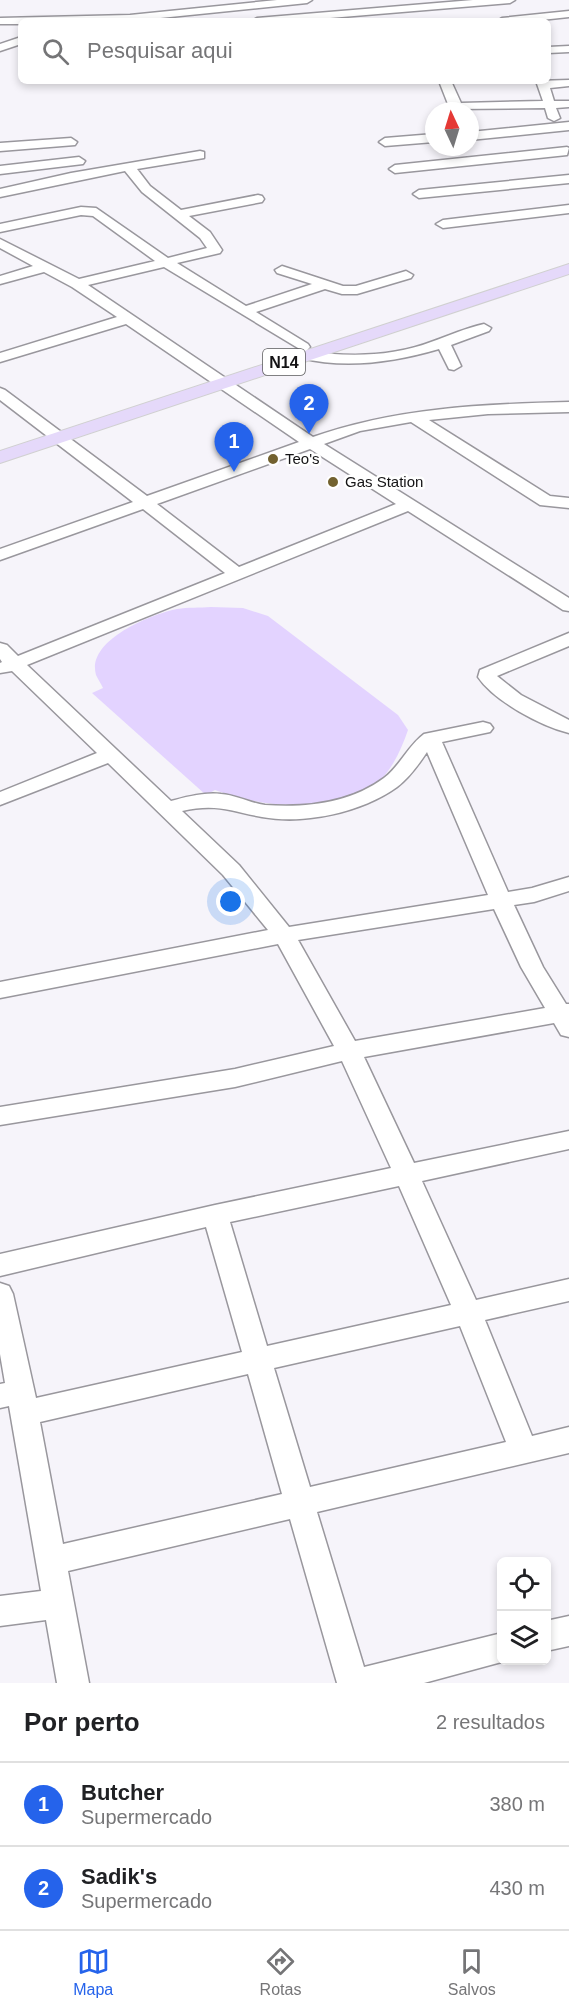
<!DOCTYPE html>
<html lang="pt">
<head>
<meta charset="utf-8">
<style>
	:root { --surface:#fff; --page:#f6f6f6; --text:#202124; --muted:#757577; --line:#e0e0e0; --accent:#2563eb }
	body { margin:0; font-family:Arial,sans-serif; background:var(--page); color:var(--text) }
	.controls { position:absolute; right:18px; bottom:18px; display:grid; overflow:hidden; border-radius:9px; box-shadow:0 3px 9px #0003 }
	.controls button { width:54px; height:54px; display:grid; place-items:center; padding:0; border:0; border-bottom:2px solid var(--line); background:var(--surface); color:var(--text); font:30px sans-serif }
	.compass { position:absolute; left:425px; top:102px; width:54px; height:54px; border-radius:50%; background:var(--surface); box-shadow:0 3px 9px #0003; rotate:356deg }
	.you { position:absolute; left:231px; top:902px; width:21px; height:21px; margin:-15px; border:4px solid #fff; border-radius:50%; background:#1a73e8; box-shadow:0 0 0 9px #1a73e833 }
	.badge { display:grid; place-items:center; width:39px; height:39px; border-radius:50%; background:var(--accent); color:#fff; font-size:20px; font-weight:700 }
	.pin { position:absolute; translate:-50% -50px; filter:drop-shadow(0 2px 3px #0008) }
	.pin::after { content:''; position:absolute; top:32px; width:21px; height:18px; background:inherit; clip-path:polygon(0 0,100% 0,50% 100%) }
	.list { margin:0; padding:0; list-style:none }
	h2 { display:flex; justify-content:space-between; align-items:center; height:78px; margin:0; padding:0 24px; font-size:26px }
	h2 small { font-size:20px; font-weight:400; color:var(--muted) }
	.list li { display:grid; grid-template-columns:39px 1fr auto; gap:18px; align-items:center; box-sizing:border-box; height:84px; padding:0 24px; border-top:2px solid var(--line) }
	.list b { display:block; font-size:22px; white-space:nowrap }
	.list p { margin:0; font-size:20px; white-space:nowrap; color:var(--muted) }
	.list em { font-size:20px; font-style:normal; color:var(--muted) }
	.icon { flex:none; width:33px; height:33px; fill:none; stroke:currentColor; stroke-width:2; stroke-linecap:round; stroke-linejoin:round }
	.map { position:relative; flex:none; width:569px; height:1683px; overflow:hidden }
	.search { position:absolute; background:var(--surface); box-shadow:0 3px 9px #0003; left:18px; right:18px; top:18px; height:66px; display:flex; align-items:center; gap:15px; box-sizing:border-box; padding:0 21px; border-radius:9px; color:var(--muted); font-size:22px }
	.sheet { height:246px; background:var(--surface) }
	nav { display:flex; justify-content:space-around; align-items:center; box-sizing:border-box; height:84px; border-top:2px solid var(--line); background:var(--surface); font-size:16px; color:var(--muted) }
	nav a { display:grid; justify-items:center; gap:3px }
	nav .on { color:var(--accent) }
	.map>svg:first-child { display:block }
	.green { fill:#e3d3ff }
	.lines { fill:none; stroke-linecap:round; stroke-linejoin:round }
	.minor-casing { stroke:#99979d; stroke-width:3 }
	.major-casing { stroke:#d0d0d0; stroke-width:2 }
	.minor { fill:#fff; fill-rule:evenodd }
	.major { fill:#e5d9fa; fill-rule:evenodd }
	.poi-dot { fill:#72612f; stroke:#fff; stroke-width:2 }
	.labels { text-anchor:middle; stroke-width:5; stroke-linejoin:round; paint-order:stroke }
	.far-poi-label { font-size:15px; fill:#141315; stroke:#fff; text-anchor:start }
	.shield { fill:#fff; stroke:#5a5a5b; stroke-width:1.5 }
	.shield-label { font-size:16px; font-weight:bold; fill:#141315 }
</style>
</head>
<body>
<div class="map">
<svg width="569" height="1683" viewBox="0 0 569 1683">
	<rect width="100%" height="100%" fill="#f6f4fa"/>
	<path class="green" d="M211,607L243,608L268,616L398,715L408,730C401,750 392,771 375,785C371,788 364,790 359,793C313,812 261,807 215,790L206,795L92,693L103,688C101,684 98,679 96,675C86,640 152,614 177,609C188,607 200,608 211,607Z"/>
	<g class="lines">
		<defs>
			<g id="minor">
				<path d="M277,0H312L307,3L131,21H21V24H0V18L130,15Z"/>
				<path d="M473,0H515L510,3L294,21H252L257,18Z"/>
				<path d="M569,11V17L532,21H497L502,18Z"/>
				<path d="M21,37V44L0,51V44Z"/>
				<path d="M569,46V52L548,53V47Z"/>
				<path d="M569,80V86L550,88L554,101H569V107L556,108L560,118L554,121L548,118L545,108L454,109L448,104L439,81H451L461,103L543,101L536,81Z"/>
				<path d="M569,122V130L470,140V132Z"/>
				<path d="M434,134V142L385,146L379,142L385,138Z"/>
				<path d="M71,138L77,142L75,145L0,151V143Z"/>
				<path d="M567,147L569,148L567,155L395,173L389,169L395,165Z"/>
				<path d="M200,151L204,152V158L137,169L150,186L181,210L258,195L262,196L264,199L262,202L189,216L210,232L222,250L220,253L177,263L246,306L312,284L277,273L275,270L282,266L343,286H356L406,271L413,275L411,278L357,294H342L325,289L256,312L308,344L310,347L306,351C346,357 392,357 431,342C448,336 466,328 484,324L491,328L489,331L451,345L461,366L454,370L449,369L439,349C395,362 346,369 301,358L299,355L303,351L164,267L88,285L313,437C395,408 482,404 569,402V412L488,414L429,420L550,496L569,498V508L540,505L411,422L360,431L324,444L569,598V611L563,610L408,511L27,665L171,801C186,797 204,792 221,794C236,795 250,803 265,805C307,808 350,803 384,778C400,766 408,746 424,734L483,722L490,724L493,728L490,732L442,742L508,892L532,888L569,877V891L534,902L514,905L543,967L566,1004H569V1037L561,1035L554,1023L364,1057L414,1163L569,1131V1149L422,1181L476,1300L569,1279V1301L485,1320L532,1436L569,1427V1453L317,1512L364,1667L502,1633V1660H509L424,1683H337L290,1519L68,1571L89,1683H57L46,1620L0,1626V1596L41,1591L9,1406L0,1408V1384L5,1383L0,1354V1283L9,1286L13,1294L36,1398L242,1352L206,1227L0,1276V1254L215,1205L391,1168L342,1061L235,1087L0,1125V1107L235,1069L334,1046L278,944L0,998V982L268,930L223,875L108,763L0,805V792L97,753L12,671L0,673V663L2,662L0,659V643L7,645L18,656L225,573L143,509L0,560V549L133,502L0,400V388L5,390L147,496L299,442L126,324L0,362V353L117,317L72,287L44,272L0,284V276L33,266L0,248V239L79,279L155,261L93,216L81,215L0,232V224L81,207L96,208L168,258L207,248L200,238L142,192L125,171L0,197V189L71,173ZM310,449L396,504L239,567L157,504ZM427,752L488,895L289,927L239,865L182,811C216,803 230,811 262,817C305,825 362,812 397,787C409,778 419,764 427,752ZM494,909L521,967L545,1008L355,1041L298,940ZM399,1186L451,1305L267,1346L230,1222ZM460,1326L506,1442L310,1487L274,1368ZM248,1374L282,1494L63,1544L40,1422Z"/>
				<path d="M79,157L85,161L83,164L0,174V166Z"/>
				<path d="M569,175V183L419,198L413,194L419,190Z"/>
				<path d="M569,205V213L443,228L436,224L443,220Z"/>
				<path d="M569,633V646L497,676L521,695L569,720V733C541,726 494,701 478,677L480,670Z"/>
				<path d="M569,1616V1646L546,1651V1621Z"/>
			</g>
			<path id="major" d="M569,264V274L0,463V451Z"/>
		</defs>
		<use href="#minor" class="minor-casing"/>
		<use href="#major" class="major-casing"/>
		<use href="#minor" class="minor"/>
		<use href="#major" class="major"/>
	</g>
	<g class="poi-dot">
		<circle cx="273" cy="459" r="6"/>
		<circle cx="333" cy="482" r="6"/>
	</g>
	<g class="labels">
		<g class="far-poi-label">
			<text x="285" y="464">Teo's</text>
			<text x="345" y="487">Gas Station</text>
		</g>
		<rect class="shield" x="263" y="349" width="42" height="26" rx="4.5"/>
		<g class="shield-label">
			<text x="284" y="368">N14</text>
		</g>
	</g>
</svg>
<div class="controls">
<button><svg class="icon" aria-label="locate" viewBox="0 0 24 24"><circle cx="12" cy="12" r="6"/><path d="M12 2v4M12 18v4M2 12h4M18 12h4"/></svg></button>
<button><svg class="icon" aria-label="layers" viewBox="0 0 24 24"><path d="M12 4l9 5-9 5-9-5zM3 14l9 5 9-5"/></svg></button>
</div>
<svg class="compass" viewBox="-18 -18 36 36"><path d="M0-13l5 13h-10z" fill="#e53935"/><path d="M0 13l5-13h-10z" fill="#757577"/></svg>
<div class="you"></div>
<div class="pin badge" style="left:234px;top:472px">1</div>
<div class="pin badge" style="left:309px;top:434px">2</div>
<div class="search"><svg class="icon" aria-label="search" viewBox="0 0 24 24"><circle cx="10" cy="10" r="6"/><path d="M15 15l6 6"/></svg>Pesquisar aqui</div>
</div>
<section class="sheet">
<h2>Por perto<small>2 resultados</small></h2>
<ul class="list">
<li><span class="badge">1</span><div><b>Butcher</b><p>Supermercado</p></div><em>380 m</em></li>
<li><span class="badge">2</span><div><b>Sadik's</b><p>Supermercado</p></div><em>430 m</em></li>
</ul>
</section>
<nav>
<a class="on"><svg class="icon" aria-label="map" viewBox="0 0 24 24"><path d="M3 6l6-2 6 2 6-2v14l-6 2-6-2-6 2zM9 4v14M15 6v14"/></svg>Mapa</a>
<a><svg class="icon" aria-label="directions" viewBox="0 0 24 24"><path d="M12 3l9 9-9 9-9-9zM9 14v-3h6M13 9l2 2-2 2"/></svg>Rotas</a>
<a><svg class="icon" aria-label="saved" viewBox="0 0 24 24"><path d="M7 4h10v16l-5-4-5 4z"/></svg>Salvos</a>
</nav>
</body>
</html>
